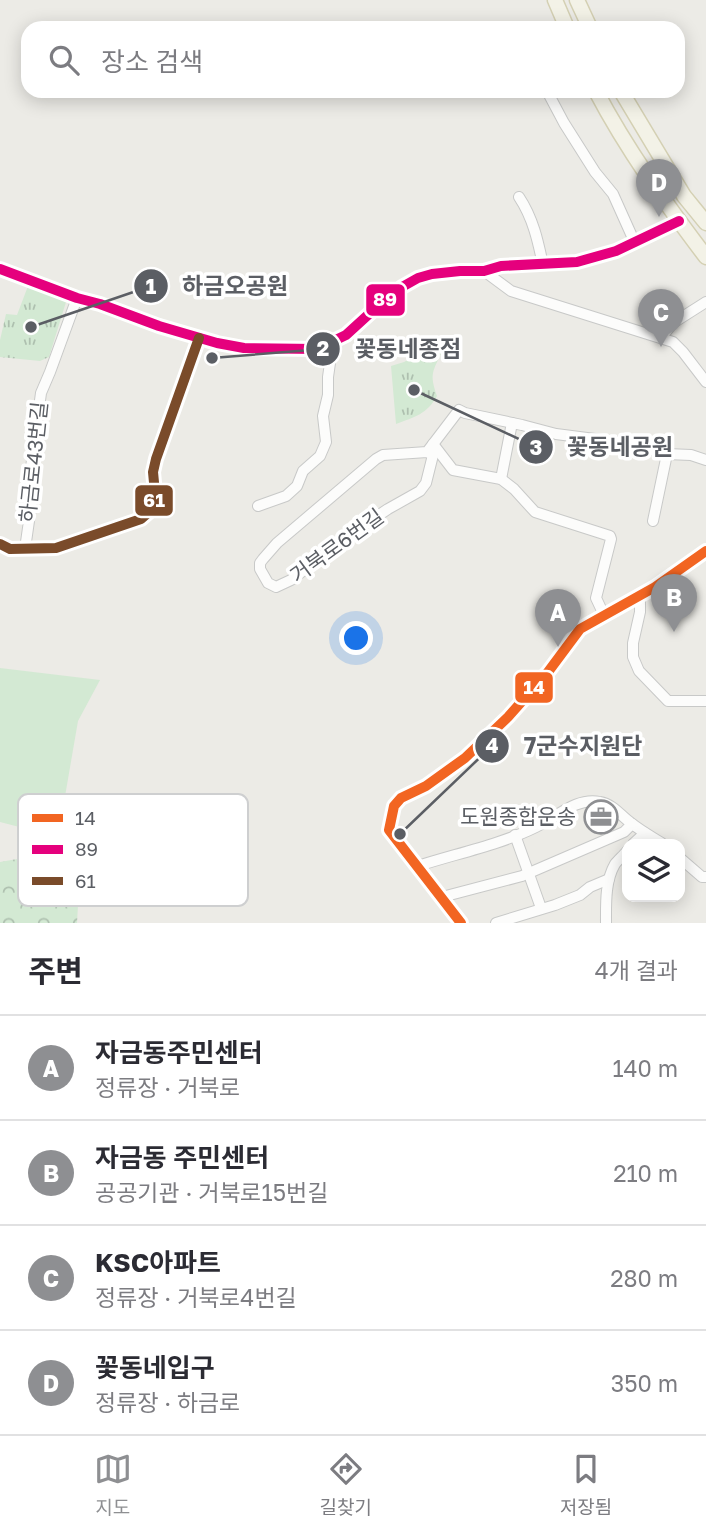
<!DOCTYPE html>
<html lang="ko">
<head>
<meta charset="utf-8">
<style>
	:root { --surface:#fff; --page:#f7f7f7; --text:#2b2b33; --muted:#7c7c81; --line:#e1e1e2; --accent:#8e8f92 }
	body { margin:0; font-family:"Golos Text","Noto Sans KR",sans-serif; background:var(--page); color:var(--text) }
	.controls { position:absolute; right:21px; bottom:21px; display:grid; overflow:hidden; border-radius:14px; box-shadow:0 4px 18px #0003 }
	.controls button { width:63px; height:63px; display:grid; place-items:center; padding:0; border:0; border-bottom:2px solid var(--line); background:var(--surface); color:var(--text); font:35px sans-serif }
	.you { position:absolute; left:357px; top:639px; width:24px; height:24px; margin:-18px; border:5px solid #fff; border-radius:50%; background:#1a73e8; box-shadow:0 0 0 10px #1a73e833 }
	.badge { display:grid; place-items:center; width:46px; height:46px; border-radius:50%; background:var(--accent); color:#fff; font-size:23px; font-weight:700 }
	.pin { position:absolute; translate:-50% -58px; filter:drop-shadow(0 2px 4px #0008) }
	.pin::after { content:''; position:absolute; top:37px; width:24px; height:21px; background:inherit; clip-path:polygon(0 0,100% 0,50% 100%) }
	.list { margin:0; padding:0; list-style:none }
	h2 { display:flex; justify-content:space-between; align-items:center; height:91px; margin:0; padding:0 28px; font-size:30px }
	h2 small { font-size:23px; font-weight:400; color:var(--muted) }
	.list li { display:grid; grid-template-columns:46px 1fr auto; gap:21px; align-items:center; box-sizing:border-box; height:105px; padding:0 28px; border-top:2px solid var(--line) }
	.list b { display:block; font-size:26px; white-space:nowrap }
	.list p { margin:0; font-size:23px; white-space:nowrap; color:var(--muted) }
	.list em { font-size:23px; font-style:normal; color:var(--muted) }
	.icon { flex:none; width:38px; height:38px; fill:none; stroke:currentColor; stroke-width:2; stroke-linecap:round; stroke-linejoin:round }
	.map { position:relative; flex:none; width:706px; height:923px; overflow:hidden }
	.search { position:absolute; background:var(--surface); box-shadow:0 4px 18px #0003; left:21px; right:21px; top:21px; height:77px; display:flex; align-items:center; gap:18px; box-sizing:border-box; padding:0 24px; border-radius:21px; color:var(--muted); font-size:26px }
	.sheet { height:511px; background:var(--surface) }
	nav { display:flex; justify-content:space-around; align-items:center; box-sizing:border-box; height:98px; border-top:2px solid var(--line); background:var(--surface); font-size:19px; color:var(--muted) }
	nav a { display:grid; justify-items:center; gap:4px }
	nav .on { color:var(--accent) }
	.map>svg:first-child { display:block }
	.forest { fill:url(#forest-crowns) }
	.park { fill:url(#park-tufts) }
	.garden { fill:#d3e9d3 }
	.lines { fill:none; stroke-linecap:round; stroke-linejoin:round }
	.minor-casing { stroke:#c8c9c8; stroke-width:12 }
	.primary-casing { stroke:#d4d0b3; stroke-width:17 }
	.minor { stroke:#fcfcfb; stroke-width:10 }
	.primary { stroke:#f3f2e7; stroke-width:14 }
	.bus-1-casing { stroke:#fff; stroke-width:16 }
	.bus-2-casing { stroke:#fff; stroke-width:16 }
	.bus-3-casing { stroke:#fff; stroke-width:16 }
	.bus-1 { stroke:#f26522; stroke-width:10 }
	.bus-2 { stroke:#e5007d; stroke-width:10 }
	.bus-3 { stroke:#7a4b2a; stroke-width:10 }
	.labels { text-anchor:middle; stroke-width:7; stroke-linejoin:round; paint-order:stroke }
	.street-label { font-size:21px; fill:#5b5e64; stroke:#fff }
	.poi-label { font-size:21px; fill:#5b5e64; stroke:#fff; text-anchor:end }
	.key { fill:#fff; stroke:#cecfd0; stroke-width:2 }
	.key-label { font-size:19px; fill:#5b5e64 }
	.leader { fill:none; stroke:#5b5e64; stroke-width:2.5 }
	.callout-dot { fill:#5b5e64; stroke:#fff; stroke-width:2.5 }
	.mark-label { font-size:21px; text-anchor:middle; font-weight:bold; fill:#fff }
	.callout-label { font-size:23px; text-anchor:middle; font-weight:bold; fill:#5b5e64; stroke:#fff; stroke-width:7; stroke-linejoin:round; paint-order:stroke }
	.line-badge { stroke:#fff; stroke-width:2.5 }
	.badge-label { font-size:19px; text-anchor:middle; font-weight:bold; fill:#fff }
</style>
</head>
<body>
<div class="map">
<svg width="706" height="923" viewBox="0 0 706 923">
	<defs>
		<pattern id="forest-crowns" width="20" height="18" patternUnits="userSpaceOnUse" patternTransform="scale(1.75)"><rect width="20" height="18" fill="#d3e9d3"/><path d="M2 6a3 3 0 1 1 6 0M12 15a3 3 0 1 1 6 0" fill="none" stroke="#aec0af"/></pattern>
		<pattern id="park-tufts" width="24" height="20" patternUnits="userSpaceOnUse" patternTransform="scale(1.75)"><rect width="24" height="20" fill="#d3e9d3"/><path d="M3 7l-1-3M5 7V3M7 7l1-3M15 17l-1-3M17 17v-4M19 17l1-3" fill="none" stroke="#aec0af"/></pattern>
	</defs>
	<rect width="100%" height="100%" fill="#ecebe6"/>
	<path class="forest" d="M23,858L78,905L77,923H0V862Z"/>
	<g class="park">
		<path d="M28,286L66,302L49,357L40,361L0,357V340L6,314L17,315Z"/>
		<path d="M442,351C433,372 429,373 437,396C427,414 415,417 396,424L391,366L404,362L423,352Z"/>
	</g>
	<path class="garden" d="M0,668L100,680L78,721L58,837L0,822Z"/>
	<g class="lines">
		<defs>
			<g id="minor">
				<path d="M547,91L564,123L595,172L613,194L635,243"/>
				<path d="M519,197C533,218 538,241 543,265"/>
				<path d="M0,269L77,298L100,304L159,326L217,343L244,348L317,349L346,335L380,304L402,287L418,278L432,274L460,271H484L501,266L577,262L616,251L679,221"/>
				<path d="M484,271L511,291L673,342L683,352L706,382"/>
				<path d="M661,338L673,323L706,302"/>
				<path d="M433,444L453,470L501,479L514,489L535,512L610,536L611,539L596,598L604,615"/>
				<path d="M427,452L433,455L426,483L420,491L388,509L358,529L291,580L276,587L268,583L260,569V563L263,559L277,543L376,459L383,455L427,452L459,410L465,413L522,425L556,434L626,443L667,454L691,455L706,460"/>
				<path d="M501,479L512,423"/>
				<path d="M258,506L286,496L297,486L303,471L320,456L326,442L323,416L328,395V377L333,342"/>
				<path d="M653,521L667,454"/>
				<path d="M0,544L10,549L56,548L141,519L149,512L154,502L155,493L153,472L156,459L199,338"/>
				<path d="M25,549L32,500L30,475L41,393L50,372L77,298"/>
				<path d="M640,596V612L633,643V657L639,671L668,701H706"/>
				<path d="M515,835L541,908"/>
				<path d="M633,844L645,833"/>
				<path d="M680,858L702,877H706"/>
				<path d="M418,866C455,854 502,844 536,827C557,817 576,797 600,802C613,804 621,816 631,823C641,831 652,837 663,844"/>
				<path d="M442,897L522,876L624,832L632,824"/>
				<path d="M461,923L389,830L394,806L401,798L426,786L465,758L508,717L548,672L580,629L655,587L706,551"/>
				<path d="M496,923L555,905L580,895L590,887L609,879"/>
				<path d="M606,923C606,904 605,881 615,864C618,860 624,855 627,851"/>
			</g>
			<g id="primary">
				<path d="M555,0L567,28"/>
				<path d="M577,0L590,28"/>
				<path d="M596,91C627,150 666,204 706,257"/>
				<path d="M621,91L684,196L706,223"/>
			</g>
		</defs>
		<use href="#minor" class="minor-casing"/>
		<use href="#primary" class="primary-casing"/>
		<use href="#minor" class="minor"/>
		<use href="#primary" class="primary"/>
		<defs>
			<path id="bus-1" d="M461,923L389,830L394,806L401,798L426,786L465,758L508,717L548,672L580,629L655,587L706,551"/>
			<path id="bus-2" d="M0,269L77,298L100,304L159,326L217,343L244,348L317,349L346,335L380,304L402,287L418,278L432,274L460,271H484L501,266L577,262L616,251L679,221"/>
			<path id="bus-3" d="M0,544L10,549L56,548L141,519L149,512L154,502L155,493L153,472L156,459L199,338"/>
		</defs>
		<use href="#bus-1" class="bus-1-casing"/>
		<use href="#bus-2" class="bus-2-casing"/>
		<use href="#bus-3" class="bus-3-casing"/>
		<use href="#bus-1" class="bus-1"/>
		<use href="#bus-2" class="bus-2"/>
		<use href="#bus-3" class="bus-3"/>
	</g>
	<defs>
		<symbol id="office-ring" viewBox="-11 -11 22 22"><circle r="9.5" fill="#fff" stroke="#8e8f92" stroke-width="1.5"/><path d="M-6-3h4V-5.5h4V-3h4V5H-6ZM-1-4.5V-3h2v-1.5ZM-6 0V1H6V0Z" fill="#8e8f92"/></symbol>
	</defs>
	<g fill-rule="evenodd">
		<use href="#office-ring" x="582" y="798" width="38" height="38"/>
	</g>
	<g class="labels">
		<g class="street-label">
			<text transform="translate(34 462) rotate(-84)" y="7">하금로43번길</text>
			<text transform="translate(337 546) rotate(-36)" y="7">거북로6번길</text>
		</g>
		<g class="poi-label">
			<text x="576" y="824">도원종합운송</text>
		</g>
	</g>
	<rect x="18" y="794" width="230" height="112" rx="10" class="key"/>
	<rect x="32" y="814" width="31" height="8" fill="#f26522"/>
	<rect x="32" y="845" width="31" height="9" fill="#e5007d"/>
	<rect x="32" y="877" width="31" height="8" fill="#7a4b2a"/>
	<g class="key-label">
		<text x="75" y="825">14</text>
		<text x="75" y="856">89</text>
		<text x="75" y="888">61</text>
	</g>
	<path class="leader" d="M31 327L151 286M212 358L323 349M414 390L536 447M400 834L492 746"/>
	<g class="callout-dot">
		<circle cx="31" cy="327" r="7"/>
		<circle cx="212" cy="358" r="7"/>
		<circle cx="414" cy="390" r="7"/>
		<circle cx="400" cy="834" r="7"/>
		<circle cx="151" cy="286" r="18"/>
		<circle cx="323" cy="349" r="18"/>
		<circle cx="536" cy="447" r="18"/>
		<circle cx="492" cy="746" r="18"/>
	</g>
	<g class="mark-label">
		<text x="151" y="294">1</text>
		<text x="323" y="356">2</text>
		<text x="536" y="455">3</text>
		<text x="492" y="753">4</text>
	</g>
	<g class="callout-label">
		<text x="235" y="294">하금오공원</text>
		<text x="408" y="357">꽃동네종점</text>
		<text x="620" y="455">꽃동네공원</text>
		<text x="583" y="754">7군수지원단</text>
	</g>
	<g class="line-badge">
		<rect x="365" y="283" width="41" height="34" rx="7" fill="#e5007d"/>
		<rect x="134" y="484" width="40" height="33" rx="7" fill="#7a4b2a"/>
		<rect x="514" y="671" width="40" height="33" rx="7" fill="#f26522"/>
	</g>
	<g class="badge-label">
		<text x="385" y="306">89</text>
		<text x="154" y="507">61</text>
		<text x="534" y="694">14</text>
	</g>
</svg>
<div class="controls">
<button><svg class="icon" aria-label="layers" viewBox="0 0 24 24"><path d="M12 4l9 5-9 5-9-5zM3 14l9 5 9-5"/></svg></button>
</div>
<div class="you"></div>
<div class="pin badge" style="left:558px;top:647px">A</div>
<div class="pin badge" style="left:674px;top:632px">B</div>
<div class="pin badge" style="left:661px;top:347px">C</div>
<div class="pin badge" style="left:659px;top:217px">D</div>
<div class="search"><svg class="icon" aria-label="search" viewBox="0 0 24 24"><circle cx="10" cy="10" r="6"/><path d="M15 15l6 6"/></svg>장소 검색</div>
</div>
<section class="sheet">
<h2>주변<small>4개 결과</small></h2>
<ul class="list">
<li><span class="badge">A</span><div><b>자금동주민센터</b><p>정류장 · 거북로</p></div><em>140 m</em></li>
<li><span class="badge">B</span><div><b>자금동 주민센터</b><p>공공기관 · 거북로15번길</p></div><em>210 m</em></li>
<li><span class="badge">C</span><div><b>KSC아파트</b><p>정류장 · 거북로4번길</p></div><em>280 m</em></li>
<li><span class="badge">D</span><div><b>꽃동네입구</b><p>정류장 · 하금로</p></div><em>350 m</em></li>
</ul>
</section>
<nav>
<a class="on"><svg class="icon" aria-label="map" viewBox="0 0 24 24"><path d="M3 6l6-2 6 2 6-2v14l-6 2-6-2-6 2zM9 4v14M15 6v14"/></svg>지도</a>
<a><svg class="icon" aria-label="directions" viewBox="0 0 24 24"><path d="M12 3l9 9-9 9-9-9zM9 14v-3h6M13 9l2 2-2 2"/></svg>길찾기</a>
<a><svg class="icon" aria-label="saved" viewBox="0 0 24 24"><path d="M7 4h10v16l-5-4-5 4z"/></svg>저장됨</a>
</nav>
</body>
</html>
